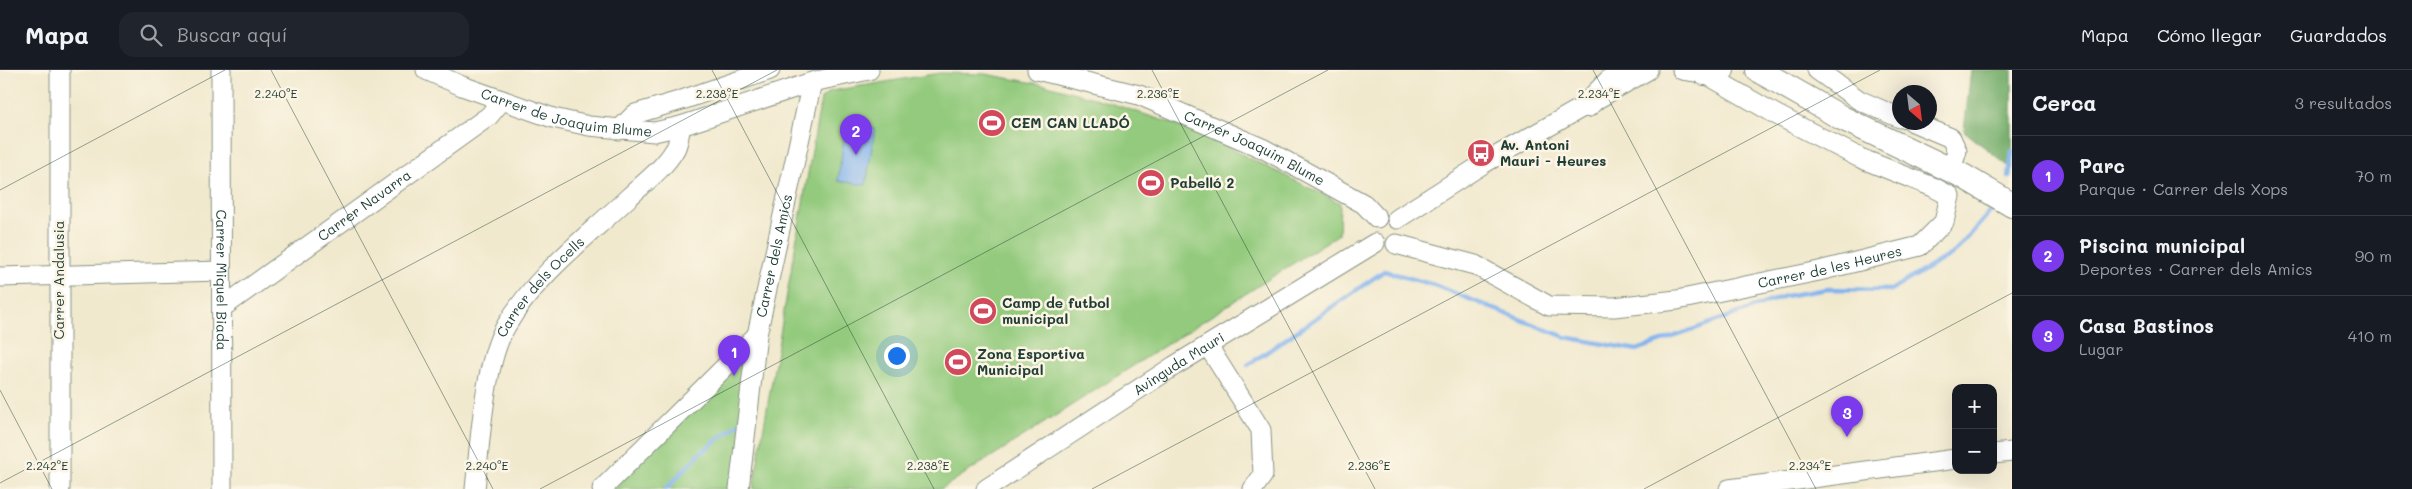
<!DOCTYPE html>
<html lang="es">
<head>
<meta charset="utf-8">
<style>
	:root { --surface:#171b24; --page:#20242c; --text:#f1f3f6; --muted:#9ea1a6; --line:#363941; --accent:#7c3aed }
	body { margin:0; font-family:Mali,sans-serif; background:var(--page); color:var(--text) }
	.controls { position:absolute; right:15px; bottom:15px; display:grid; overflow:hidden; border-radius:10px; box-shadow:0 5px 20px #0002 }
	.controls button { width:45px; height:45px; display:grid; place-items:center; padding:0; border:0; border-bottom:1px solid var(--line); background:var(--surface); color:var(--text); font:25px sans-serif }
	.compass { position:absolute; left:1892px; top:15px; width:45px; height:45px; border-radius:50%; background:var(--surface); box-shadow:0 5px 20px #0002; rotate:152deg }
	.you { position:absolute; left:896px; top:285px; width:18px; height:18px; margin:-12px; border:4px solid #fff; border-radius:50%; background:#1a73e8; box-shadow:0 0 0 8px #1a73e833 }
	.badge { display:grid; place-items:center; width:32px; height:32px; border-radius:50%; background:var(--accent); color:#fff; font-size:16px; font-weight:700 }
	.pin { position:absolute; translate:-50% -41px; filter:drop-shadow(0 1px 2px #0008) }
	.pin::after { content:''; position:absolute; top:26px; width:18px; height:15px; background:inherit; clip-path:polygon(0 0,100% 0,50% 100%) }
	.list { margin:0; padding:0; list-style:none }
	h2 { display:flex; justify-content:space-between; align-items:center; height:65px; margin:0; padding:0 20px; font-size:21px }
	h2 small { font-size:16px; font-weight:400; color:var(--muted) }
	.list li { display:grid; grid-template-columns:32px 1fr auto; gap:15px; align-items:center; box-sizing:border-box; height:80px; padding:0 20px; border-top:1px solid var(--line) }
	.list b { display:block; font-size:19px; white-space:nowrap }
	.list p { margin:0; font-size:16px; white-space:nowrap; color:var(--muted) }
	.list em { font-size:16px; font-style:normal; color:var(--muted) }
	.icon { flex:none; width:28px; height:28px; fill:none; stroke:currentColor; stroke-width:2; stroke-linecap:round; stroke-linejoin:round }
	.map { position:relative; flex:none; width:2012px; height:419px; overflow:hidden }
	header { display:flex; align-items:center; gap:30px; box-sizing:border-box; height:70px; padding:0 25px; background:var(--surface); border-bottom:1px solid var(--line) }
	header strong { font-size:24px }
	nav { display:flex; gap:28px; margin-inline-start:auto; font-size:18px }
	.search { width:350px; height:45px; background:var(--page); display:flex; align-items:center; gap:12px; box-sizing:border-box; padding:0 18px; border-radius:15px; color:var(--muted); font-size:19px }
	main { display:flex }
	aside { flex:1; background:var(--surface) }
	.map>svg:first-child { display:block }
	.green { fill:#93ca7d; stroke:#598458 }
	.forest { fill:#76ae6c; stroke:#4a7650 }
	.water { fill:#82b3ee; stroke:#507891 }
	.lines { fill:none; stroke-linecap:round; stroke-linejoin:round }
	.stream { stroke:#82b3ee; stroke-width:4.5 }
	.minor-casing { stroke:#889381; stroke-width:21 }
	.tertiary-casing { stroke:#889381; stroke-width:26 }
	.minor { stroke:#fff; stroke-width:19 }
	.tertiary { stroke:#fff; stroke-width:24 }
	.ticks { fill:none; stroke:#1f3d34; stroke-width:1; stroke-opacity:0.45 }
	.labels { text-anchor:middle; stroke-width:5; stroke-linejoin:round; paint-order:stroke }
	.street-label { font-size:14px; fill:#1f3d34; stroke:#fcf5e5 }
	.poi-label { font-size:14px; font-weight:bold; fill:#1f3d34; stroke:#fcf5e5; text-anchor:start }
	.ticks-label { font-size:12px; text-anchor:middle; fill:#1f3d34; stroke:#fcf5e5; stroke-width:5; stroke-linejoin:round; paint-order:stroke }
</style>
</head>
<body>
<header>
<strong>Mapa</strong>
<div class="search"><svg class="icon" aria-label="search" viewBox="0 0 24 24"><circle cx="10" cy="10" r="6"/><path d="M15 15l6 6"/></svg>Buscar aquí</div>
<nav><a>Mapa</a><a>Cómo llegar</a><a>Guardados</a></nav>
</header>
<main>
<div class="map">
<svg width="2012" height="419" viewBox="0 0 2012 419">
	<rect width="100%" height="100%" fill="#fcf5e5"/>
	<filter id="ink" filterUnits="userSpaceOnUse"><feTurbulence type="fractalNoise" baseFrequency=".02" numOctaves="2"/><feDisplacementMap in="SourceGraphic" scale="10" xChannelSelector="R" yChannelSelector="G"/><feConvolveMatrix kernelMatrix="1 2 1 2 8 2 1 2 1" color-interpolation-filters="sRGB"/></filter>
	<filter id="wash" filterUnits="userSpaceOnUse"><feTurbulence type="fractalNoise" baseFrequency=".0096" numOctaves="4" result="noise"/><feDisplacementMap in="SourceGraphic" scale="20" xChannelSelector="R" yChannelSelector="G"/><feGaussianBlur stdDeviation="1.12" result="paint"/><feColorMatrix in="noise" values="0 0 0 0 0 0 0 0 0 0 0 0 0 0 0 0 0 1.4 0 .05"/><feComposite in="paint" operator="in"/></filter>
	<g filter="url(#wash)">
		<rect width="100%" height="100%" fill="#f1e9ce"/>
		<g class="green">
			<path d="M940,3L985,4L1051,16L1104,31L1195,61L1340,133L1339,164L941,419H753L821,29L831,21Z"/>
			<path d="M757,265L739,419H602Z"/>
		</g>
		<path class="forest" d="M1971,0H2012V99L1964,61Z"/>
		<path class="water" d="M846,54L875,59L866,115L838,111Z"/>
		<g class="lines">
			<g class="stream">
				<path d="M2009,107L2012,81"/>
				<path d="M1248,295L1384,201L1434,215L1565,267L1637,280L1785,226L1828,219L1891,220L1955,182L1991,141"/>
				<path d="M666,419L699,384L741,352"/>
			</g>
		</g>
	</g>
	<g filter="url(#ink)">
		<g class="lines">
			<defs>
				<g id="minor">
					<path id="s1" d="M221,0L222,419"/>
					<path id="s2" d="M426,0L462,16L553,48L589,56L654,62L681,56L812,12L869,0"/>
					<path id="s3" d="M1037,0L1139,25L1264,79L1364,134L1377,148"/>
					<path d="M1817,0L1859,30L1900,48"/>
					<path d="M1913,52L1951,68L1957,81L1951,100"/>
					<path d="M619,60L635,44L682,30L770,0"/>
					<path d="M1397,149L1486,92L1648,0"/>
					<path id="s4" d="M1396,174L1475,195L1549,236L1614,237L1677,230L1819,201L1920,176L1944,152L1950,126L1933,117L1860,88L1777,45L1704,3L1682,0"/>
					<path d="M0,207L221,201"/>
					<path id="s5" d="M223,237L489,46L502,30"/>
					<path d="M1208,276L1261,360L1263,405L1253,419"/>
					<path d="M1993,384L2012,382"/>
					<path d="M60,419V0"/>
					<path id="s6" d="M475,419C480,375 484,292 506,256C536,205 587,167 629,127C644,113 663,99 674,81C679,75 679,63 681,56"/>
					<path d="M602,419L757,265"/>
					<path id="s7" d="M739,419L757,265L812,12"/>
					<path id="s8" d="M986,419L1174,296L1375,173"/>
					<path d="M1729,419L1956,389"/>
				</g>
				<g id="tertiary">
					<path d="M1758,0L1842,48L1963,106L2012,135"/>
					<path d="M1704,3L1722,0"/>
					<path d="M1587,35L1622,0"/>
				</g>
			</defs>
			<use href="#minor" class="minor-casing"/>
			<use href="#tertiary" class="tertiary-casing"/>
			<use href="#minor" class="minor"/>
			<use href="#tertiary" class="tertiary"/>
		</g>
	</g>
	<path class="ticks" d="M271,0L493,419M712,0L934,419M1152,0L1375,419M1593,0L1816,419M0,120L225,0M0,320L52,419M0,413L777,0M540,419L1328,0M1092,419L1880,0M1644,419L2012,223"/>
	<defs>
		<symbol id="stadium-disc" viewBox="-11 -11 22 22"><circle r="9.5" fill="#d1495b" stroke="#fcf5e5"/><path d="M0-5a6.5 5 0 1 0 0 10a6.5 5 0 1 0 0-10ZM-3.5-1.8h7v3.6h-7Z" fill="#fff"/></symbol>
		<symbol id="bus-disc" viewBox="-11 -11 22 22"><circle r="9.5" fill="#d1495b" stroke="#fcf5e5"/><path d="M-5-6H5V4H4V6H2V4H-2V6H-4V4H-5ZM-3.5-4V0h7V-4ZM-3.5 1.2v1.5H-2V1.2ZM2 1.2v1.5H3.5V1.2Z" fill="#fff"/></symbol>
	</defs>
	<g fill-rule="evenodd">
		<use href="#stadium-disc" x="976" y="37" width="32" height="32"/>
		<use href="#bus-disc" x="1465" y="67" width="32" height="32"/>
		<use href="#stadium-disc" x="1135" y="97" width="32" height="32"/>
		<use href="#stadium-disc" x="967" y="225" width="32" height="32"/>
		<use href="#stadium-disc" x="942" y="276" width="32" height="32"/>
	</g>
	<g class="labels">
		<g class="street-label">
			<text dy="5" stroke="none"><textPath href="#s2" startOffset="148">Carrer de Joaquim Blume</textPath></text>
			<text dy="5" stroke="none"><textPath href="#s3" startOffset="232">Carrer Joaquim Blume</textPath></text>
			<text dy="5" stroke="none"><textPath href="#s5" startOffset="174">Carrer Navarra</textPath></text>
			<text dy="5" stroke="none"><textPath href="#s7" startOffset="236">Carrer dels Amics</textPath></text>
			<text dy="5" stroke="none"><textPath href="#s4" startOffset="451">Carrer de les Heures</textPath></text>
			<text transform="translate(59 210) rotate(-90)" y="5">Carrer Andalusia</text>
			<text dy="5" stroke="none"><textPath href="#s1" startOffset="210">Carrer Miquel Biada</textPath></text>
			<text dy="5" stroke="none"><textPath href="#s6" startOffset="219">Carrer dels Ocells</textPath></text>
			<text dy="5" stroke="none"><textPath href="#s8" startOffset="230">Avinguda Mauri</textPath></text>
		</g>
		<g class="poi-label">
			<text x="1011" y="58">CEM CAN LLADÓ</text>
			<text x="1500" y="80">Av. Antoni<tspan x="1500" dy="16">Mauri - Heures</tspan></text>
			<text x="1170" y="118">Pabelló 2</text>
			<text x="1002" y="238">Camp de futbol<tspan x="1002" dy="16">municipal</tspan></text>
			<text x="977" y="289">Zona Esportiva<tspan x="977" dy="16">Municipal</tspan></text>
		</g>
	</g>
	<g class="ticks-label">
		<text x="276" y="28">2.240°E</text>
		<text x="717" y="28">2.238°E</text>
		<text x="1599" y="28">2.234°E</text>
		<text x="1158" y="28">2.236°E</text>
		<text x="47" y="400">2.242°E</text>
		<text x="487" y="400">2.240°E</text>
		<text x="928" y="400">2.238°E</text>
		<text x="1369" y="400">2.236°E</text>
		<text x="1810" y="400">2.234°E</text>
	</g>
</svg>
<div class="controls">
<button>+</button>
<button>−</button>
</div>
<svg class="compass" viewBox="-18 -18 36 36"><path d="M0-13l5 13h-10z" fill="#e53935"/><path d="M0 13l5-13h-10z" fill="#9ea1a6"/></svg>
<div class="you"></div>
<div class="pin badge" style="left:734px;top:306px">1</div>
<div class="pin badge" style="left:856px;top:85px">2</div>
<div class="pin badge" style="left:1847px;top:367px">3</div>
</div>
<aside>
<h2>Cerca<small>3 resultados</small></h2>
<ul class="list">
<li><span class="badge">1</span><div><b>Parc</b><p>Parque · Carrer dels Xops</p></div><em>70 m</em></li>
<li><span class="badge">2</span><div><b>Piscina municipal</b><p>Deportes · Carrer dels Amics</p></div><em>90 m</em></li>
<li><span class="badge">3</span><div><b>Casa Bastinos</b><p>Lugar</p></div><em>410 m</em></li>
</ul>
</aside>
</main>
</body>
</html>
